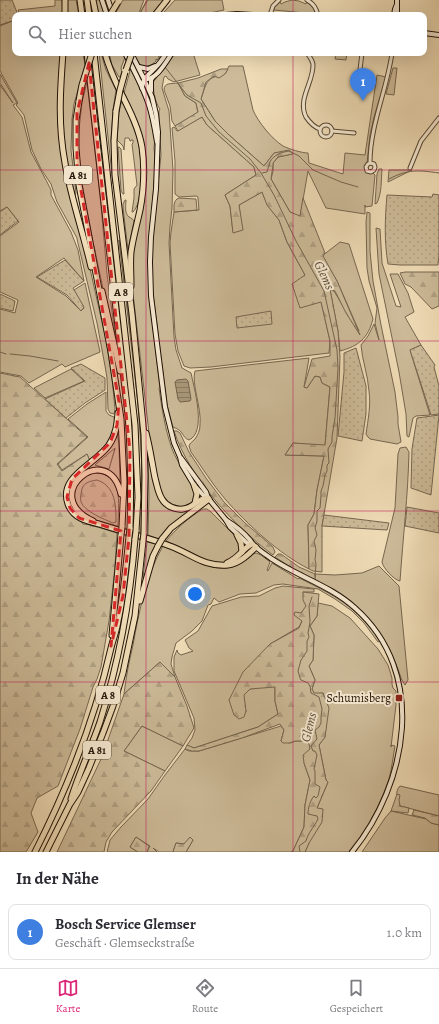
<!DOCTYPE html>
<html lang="de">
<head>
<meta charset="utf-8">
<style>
	:root { --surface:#fff; --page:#f7f7f7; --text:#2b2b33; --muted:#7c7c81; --line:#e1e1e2; --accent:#db2777 }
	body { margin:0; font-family:Alegreya,serif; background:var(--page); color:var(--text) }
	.you { position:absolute; left:195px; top:594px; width:14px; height:14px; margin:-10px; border:3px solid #fff; border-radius:50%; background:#1a73e8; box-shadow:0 0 0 6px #1a73e833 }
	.badge { display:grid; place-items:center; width:26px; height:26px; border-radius:50%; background:var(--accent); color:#fff; font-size:13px; font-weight:700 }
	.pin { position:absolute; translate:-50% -33px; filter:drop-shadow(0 1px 2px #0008) }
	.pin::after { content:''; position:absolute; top:21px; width:14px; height:12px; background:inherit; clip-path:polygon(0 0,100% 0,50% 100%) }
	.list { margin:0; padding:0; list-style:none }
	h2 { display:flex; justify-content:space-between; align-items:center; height:52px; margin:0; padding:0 16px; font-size:17px }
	h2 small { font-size:13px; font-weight:400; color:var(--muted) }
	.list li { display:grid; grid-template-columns:26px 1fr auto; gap:12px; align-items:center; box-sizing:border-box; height:56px; margin:0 8px 8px; padding:0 8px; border:1px solid var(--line); border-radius:8px }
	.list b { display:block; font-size:15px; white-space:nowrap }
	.list p { margin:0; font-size:13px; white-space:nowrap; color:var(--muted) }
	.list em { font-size:13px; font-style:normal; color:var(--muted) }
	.icon { flex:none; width:22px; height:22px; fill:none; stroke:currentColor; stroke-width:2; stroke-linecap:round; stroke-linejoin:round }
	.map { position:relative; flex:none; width:439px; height:852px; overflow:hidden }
	.search { position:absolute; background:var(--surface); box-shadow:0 4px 16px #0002; left:12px; right:12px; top:12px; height:44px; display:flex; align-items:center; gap:10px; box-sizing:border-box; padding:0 14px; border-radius:8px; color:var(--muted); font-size:15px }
	.sheet { height:116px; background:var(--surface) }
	nav { display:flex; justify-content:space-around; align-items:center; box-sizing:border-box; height:56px; border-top:1px solid var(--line); background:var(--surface); font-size:11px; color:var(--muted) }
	nav a { display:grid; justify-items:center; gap:2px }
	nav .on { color:var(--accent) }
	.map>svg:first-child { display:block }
	.grass { fill:#ccba98; stroke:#76664f; fill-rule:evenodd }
	.forest { fill:url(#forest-firs); stroke:#76664f }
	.garden { fill:url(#garden-dots); stroke:#76664f }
	.water { fill:url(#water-rules); stroke:#73634c }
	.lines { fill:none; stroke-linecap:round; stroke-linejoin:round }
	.stream { stroke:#73634c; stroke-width:1 }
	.street-casing { stroke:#544532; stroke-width:5 }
	.secondary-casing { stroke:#211306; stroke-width:6 }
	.highway-casing { stroke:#211306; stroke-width:7 }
	.street { stroke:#f5e8d0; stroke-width:3 }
	.secondary { stroke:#f5e8d0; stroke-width:4 }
	.highway { stroke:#efdcb6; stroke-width:5 }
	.highway-bridge-casing { stroke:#211306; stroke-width:7; stroke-linecap:butt }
	.highway-bridge { stroke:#efdcb6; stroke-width:5 }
	.marked { fill:#d62828; fill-opacity:0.2; stroke:#d62828; stroke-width:3; stroke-dasharray:8 5; stroke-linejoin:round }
	.grid { fill:none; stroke:#c2185b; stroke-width:1; stroke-opacity:0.55 }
	.poi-dot { fill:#8f2418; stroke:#f5e8d0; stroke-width:1.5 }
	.labels { text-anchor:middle; stroke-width:4; stroke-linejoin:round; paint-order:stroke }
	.shield { fill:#f5e8d0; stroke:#615343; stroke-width:1 }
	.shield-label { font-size:11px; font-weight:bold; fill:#211306 }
	.poi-label { font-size:12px; fill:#211306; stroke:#f5e8d0; text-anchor:end }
	.water-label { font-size:13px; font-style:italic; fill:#5e4f3a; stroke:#f5e8d0 }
</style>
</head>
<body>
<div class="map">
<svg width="439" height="852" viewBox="0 0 439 852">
	<defs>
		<pattern id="forest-firs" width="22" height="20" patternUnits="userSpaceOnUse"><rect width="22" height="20" fill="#ccba98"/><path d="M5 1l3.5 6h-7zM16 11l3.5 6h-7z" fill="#af9f82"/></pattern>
		<pattern id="garden-dots" width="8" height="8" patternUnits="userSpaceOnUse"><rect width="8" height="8" fill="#ccba98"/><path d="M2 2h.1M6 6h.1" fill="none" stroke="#af9f82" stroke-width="1.8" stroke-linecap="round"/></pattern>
		<pattern id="water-rules" width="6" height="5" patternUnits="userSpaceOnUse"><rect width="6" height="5" fill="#a9987a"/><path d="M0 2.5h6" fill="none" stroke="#897b62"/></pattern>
	</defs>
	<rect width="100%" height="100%" fill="#efdcb6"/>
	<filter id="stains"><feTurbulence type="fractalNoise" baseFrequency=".005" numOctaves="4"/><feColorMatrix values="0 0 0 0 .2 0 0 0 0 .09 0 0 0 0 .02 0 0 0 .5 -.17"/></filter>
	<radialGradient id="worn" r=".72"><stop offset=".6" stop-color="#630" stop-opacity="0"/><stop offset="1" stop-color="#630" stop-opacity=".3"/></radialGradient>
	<g class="grass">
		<path d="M55,0H62L63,15H20L18,10L55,6Z"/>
		<path d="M67,0H76L79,15H67Z"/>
		<path d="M94,0H101L106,15H98Z"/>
		<path d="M123,0H144L140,10L139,15H115V14Z"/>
		<path d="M148,0H164L151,15H141V11Z"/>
		<path d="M175,0H222L224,10L210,13L206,15H163H165L164,12Z"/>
		<path d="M292,0L299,1L306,4L307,1L314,9L315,14L274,10C274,6 277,4 280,2L281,4L285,2Z"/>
		<path d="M15,20V53H61L58,126L106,340L112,378L115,409L114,414L110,413L108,409L107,378L105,366L97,323L77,239V238L57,202L51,184L41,169L32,150L24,115L16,105L18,103L0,71V26Z"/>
		<path d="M65,53H83L85,65L74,104L72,119L71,150L76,193L75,195C66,165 62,134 62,103C61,86 64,69 65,53Z"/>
		<path d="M99,53H101L106,70L116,90L113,110L111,139L114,184H113Z"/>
		<path d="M109,53H123L125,57L121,68L122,72L120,77H119L112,65Z"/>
		<path d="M137,53H163L157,60L156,59V61C151,66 148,67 141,66L135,56Z"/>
		<path d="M173,53H193L200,75L174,82L168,79L166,76L164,77L162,88L169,111L173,170L172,208L170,226L169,243L174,337L176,350L182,368L191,373C194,388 207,432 189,440C181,437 185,431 173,427L167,405L152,286V244L161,155L159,122V111L160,109C155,103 152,87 154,80H155Z"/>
		<path d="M336,53H347L346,60L335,59Z"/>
		<path d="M229,66H243L253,110C258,122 272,139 283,146C289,149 302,153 308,153L309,163L343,174L345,153L365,155L377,75L386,77L374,117L370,135L367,163L365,165L370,173H373L375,175L372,206L365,207V205V214L326,208L308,171L300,217L290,212L271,179L273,171V163L278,157L292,154L274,153L264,166L229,135L215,121L201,99C207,81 206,78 225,74Z"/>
		<path d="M131,67L141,88L150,114L155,137L154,148L155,159V172L149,242V295L160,387L159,388C162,409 165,429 172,449C178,464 189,478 196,493L192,503L182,508L172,506L164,500L159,488L149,433L132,285V260L146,176L134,116L124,93Z"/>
		<path d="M393,68H397L394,95L386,94Z"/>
		<path d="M0,74L17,103L13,105L22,117L31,152L47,182L51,190V195L71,232L78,250L84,281L64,258L36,277L66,296L81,311L84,308L74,290L85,283L100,352L65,367L62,364L29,383L21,376L0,372V309L15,313L18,300L0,292V236L19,222L7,207L0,211V85L13,103L0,83Z"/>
		<path d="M87,82L101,205L107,274L116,341L106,303L94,246L95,252L82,183L78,144L79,130L82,102Z"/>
		<path d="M178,83L185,96L196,103L198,113L175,126L172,121L170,106L164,90C164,82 172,84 178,83Z"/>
		<path d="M122,100C128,112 133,125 137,137C142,153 145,200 133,212H132L134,198V189L137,185L132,144L133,143V140H131V141H130L129,138H125L124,150L123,146L117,140L119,112Z"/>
		<path d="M202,117L207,125L254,167L256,175L225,195L230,206L233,232L242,230L239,205L262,192L268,206L279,220L287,242L305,275L300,307L321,301L330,341L329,353L211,367L190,368L184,366L178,351L175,334L170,243L171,232L174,212L199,210L198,198L197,196L179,197L175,194V161L172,128L174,127L177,131Z"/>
		<path d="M118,147H119L121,149L124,194H123L121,191Z"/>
		<path d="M379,169H382C381,181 382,192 377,203L375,204L377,174Z"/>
		<path d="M389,170H412L388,182Z"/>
		<path d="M125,200H126C126,205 124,213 129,217C131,218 133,219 134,221L128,250L123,208V204Z"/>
		<path d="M367,212L370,213V251L373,281L381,325L395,392L398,417V424L401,442L397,444L370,439L368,437L366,434C368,420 371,405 369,391C368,375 362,360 361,345L368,336L374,324L379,340L375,323L377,308L369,281L367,268L366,222Z"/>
		<path d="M376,228L380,229L382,263L396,306L401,307L390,274H398L408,293L414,312L405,317L421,345L410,350L430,415L416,416L413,418L409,437L407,436L406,414L399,372L379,274Z"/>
		<path d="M119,240L140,420L143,501L141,532C141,499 143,467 140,434C136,369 127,305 119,240Z"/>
		<path d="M340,242L349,244L373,319C368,338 359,346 340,351L338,331L330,290L334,291L347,313L359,331L337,281L322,256Z"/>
		<path d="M309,358L304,387L307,388L315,376L320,377L322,383L330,387L325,446L293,443L285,455L324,456L317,490L314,514L308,525L309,569C279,554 247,524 225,499C212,484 202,467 191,452L189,446C190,443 192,442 195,439C198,435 200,430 200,425C202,409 191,383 195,371Z"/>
		<path d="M71,369L84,381L45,398L34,388Z"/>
		<path d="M106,392V411L109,415L114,417L115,425L111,437L102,450L90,461L87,454L62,470L58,464L88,437L68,419L87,404Z"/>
		<path d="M117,432L119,445L120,484C117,480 114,475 110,472C84,457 58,489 77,513C67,503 66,488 76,477C82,471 91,466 97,460C105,452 111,441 117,432ZM115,449L109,468L95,465Z"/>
		<path d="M406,447L409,452C408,495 403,538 400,581C394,580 383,568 382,562L395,508L398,454L400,448Z"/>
		<path d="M148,457H149L163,503L187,510L189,512L169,527L159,539L148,535L149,497Z"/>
		<path d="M91,473C125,471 118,504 118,526L99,521L88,517L76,505L73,493L78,482Z"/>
		<path d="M203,509H207L211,512L237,538L240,550C236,554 232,559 228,561C219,566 208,561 200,558V557L178,546L166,541C176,529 188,518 203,509Z"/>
		<path d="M147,542L156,544L144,578H143Z"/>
		<path d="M163,546C186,552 211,577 237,565C243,562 248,558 253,554L256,553L261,555L270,562L267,570L268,571L272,563L298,579L299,578C334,595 358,607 380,641L378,642L364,623L352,611L335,599L318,589L283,584L274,585L256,593L240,594L219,602L214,598L211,604L208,605L202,621L192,631L176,643L172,657L171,664L175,677L160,662L124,694C126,677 129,662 133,645C139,612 146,575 163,546Z"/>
		<path d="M379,566L399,586L408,680L405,685C401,680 400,674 398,669C395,662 392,655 389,649C373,616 346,595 315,580V574L335,575L362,573Z"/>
		<path d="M283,586L314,589V592H303L307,606L301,613L302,621L299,627L270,644L229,700L246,712L243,695L250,689L275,686V701L278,714L258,727L194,748L187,745L192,738L195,730L194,718L174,671V657L177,650L178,653L181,655L193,651L189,648L185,640L198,631L212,606L241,597L259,596L275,588Z"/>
		<path d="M318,603L332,606L350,618L378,649L388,665L392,678V684L393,688L396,691V705L391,747V745L395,746C393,757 392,768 389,779C380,805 367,831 349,852H305L309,843L317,808L328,782L326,780L319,745L325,737L326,725L323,693L314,694L312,689L315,680L309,666L313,660L314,635L310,626L317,616Z"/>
		<path d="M142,726L183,746L165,771L124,751Z"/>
		<path d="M281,726L284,730L281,741L290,743L295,741H307C314,748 307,756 304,763L310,780L305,805L304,827L293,851L291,852H186L193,840L184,844L176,843L173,852H159L153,848L157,852H147L150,846L136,837L130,847L138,852H107L110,840L121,827L148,799L165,775L185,749L189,751H199Z"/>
		<path d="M400,786L439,795V816L400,806C398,799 394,792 400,786Z"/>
		<path d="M391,811L426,819L431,823L439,825V852H362L385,818Z"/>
	</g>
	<g class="forest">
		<path d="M221,69H228L225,74L219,78L214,76L206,82L201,99L215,121L229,135L264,166L274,153L289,150L293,154L278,157L273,163V165L271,179L290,212L300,216L303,198L325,253L323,256L337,281L360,335L346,313L335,291L330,289L338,331L340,357L337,438L322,526V572L313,571L309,569L308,525L314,514L317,490L324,456L285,455L293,443L325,445L330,387L322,383L320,377L315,376L307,388L304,387L312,359L330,356V341L321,302L300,308L292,284L305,275L287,242L279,220L267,205L262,192L239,205L243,230L233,233L230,206L225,195L256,175L254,167L207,125L202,117L178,131L175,126L198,112L196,103L185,96L178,83L198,78Z"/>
		<path d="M179,198L196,199L197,210L174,212C174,207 173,200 179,198Z"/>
		<path d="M405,272H439V306L432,309L411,287L405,284L400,273Z"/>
		<path d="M0,373L20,377L87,437L57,464L62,471L87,454L90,461L77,471L65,496L80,520L83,524L91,525L117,533V534L115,567L109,621L101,667L97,679L93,687L80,729L58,786L37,798L31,813L38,832L26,852H0Z"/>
		<path d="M174,431H177L180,433L189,452L206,478L224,502L245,523L273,547L275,552L273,555C234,526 189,477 174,431Z"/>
		<path d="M115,448L109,469L95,465Z"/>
		<path d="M97,480C100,481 104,483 106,485C116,494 116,509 116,522L113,523C104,519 85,512 81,502C80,499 81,493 82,489C84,482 91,481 97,480Z"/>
		<path d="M278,554H281L299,567L315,574V580L300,573L275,557Z"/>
		<path d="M303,592L319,594L317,616L310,626L314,635L313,660L309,666L315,680L312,689L314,693H323L329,708L325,737L319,745L326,780L328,782L317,808L323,809L322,822L309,843L305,852H291L293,851L304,827L305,805L310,780L304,763L303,755L310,749L309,744L307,741H295L290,743H283L281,741L284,730L280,724L242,738L199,751H192L185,749L187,745L194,748L258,727L278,714L275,701V687L250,689L244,695L246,711L244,717L239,719L234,715L229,700L243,672L270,644L299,628L302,621L294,615L295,612L301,613L306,606L303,600Z"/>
		<path d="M160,662L175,677L187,706L194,728L183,746L142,726L124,751L165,771L151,791L112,832L106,842L104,852H57L102,757L124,694Z"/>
		<path d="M397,794L400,795L399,800L400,806L409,808L408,813L391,811Z"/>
		<path d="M414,810L439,816V825L431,823L425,818L412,815Z"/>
		<path d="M136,837L149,846L147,852H138L130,847Z"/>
		<path d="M190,837L193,840L186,852H173L176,843L184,844Z"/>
	</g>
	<g class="garden">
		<path d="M0,0H12L18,15H15V20L0,25Z"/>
		<path d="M433,194L439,195V254L438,265H400L388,264C384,241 385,218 387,195L432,197Z"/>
		<path d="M7,207L18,221L0,235V212Z"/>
		<path d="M65,260L84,281L73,288L84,307L81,311L67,295L37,277Z"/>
		<path d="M0,294L15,301L13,311L0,308Z"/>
		<path d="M271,311L272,324L237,328L236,317Z"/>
		<path d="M421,345L435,365L434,367L439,386V414L431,415L410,350Z"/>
		<path d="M356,348L366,386V414L362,441L338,436L344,372V353Z"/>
		<path d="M81,364L105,378V390L85,403L66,418L45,399L85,381L71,368Z"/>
		<path d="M439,415L431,495L411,488L412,449L417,418Z"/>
		<path d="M407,507L439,513V533L405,526Z"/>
		<path d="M324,515L389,523L387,530L322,526Z"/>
	</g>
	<path class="water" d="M186,379L188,381L191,399L190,401L180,402L178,399L175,382L177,380Z"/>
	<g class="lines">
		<g class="stream">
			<path d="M142,15L141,11L147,0"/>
			<path d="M157,53L160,59"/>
			<path d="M165,67L187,95L201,103L206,116L219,132L250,159L261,173L274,195L296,241L324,291L337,350L338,368L335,418L332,437V442L328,449L329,463L327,465V471L325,475L323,486L321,491V496L320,508L317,511V521L315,528L317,535L314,541L316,550L315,560L316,564L315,576"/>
			<path d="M262,173L267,172C268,168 269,166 270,162C273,155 282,152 289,151L299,156L313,170L341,182L358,187"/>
			<path d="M389,179C408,169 418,170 439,173"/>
			<path d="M0,352L6,354"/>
			<path d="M10,354L30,356L58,361"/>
			<path d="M300,852L299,846L306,841C308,833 314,827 318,819L317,816L308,814C308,808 310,801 314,796L316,798L318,796L320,787L315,784V771L314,769L317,755L315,751H313L311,746L317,739L315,730L319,727L321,723V717L322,709L319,697L311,693L310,686L308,683L301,680L300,678L298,671L301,660L307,651V641L309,637L308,633L310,622L309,606L312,597"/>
		</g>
		<defs>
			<g id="street">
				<path d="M307,0C314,4 316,8 318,15"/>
				<path d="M270,15L273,6L279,0"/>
				<path d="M307,53C310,57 312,60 313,64C314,82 297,99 306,117C310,123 314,127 320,129"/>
				<path d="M359,78L362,53"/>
				<circle cx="326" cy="131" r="6"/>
				<path d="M332,131L354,133"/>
				<path d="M370,163L374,164L375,167L374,170L371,172L367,171L366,167L368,164L370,163C370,125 387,90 392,53"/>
				<path d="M410,168L421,141L439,118"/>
			</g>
			<g id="secondary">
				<path d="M102,0L107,15"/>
				<path d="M108,0L113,15"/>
				<path d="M225,15L237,14L253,15"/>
				<path d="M394,15L395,9L397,4"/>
				<path d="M397,15V0"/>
				<path d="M424,33L439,35"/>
				<path d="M125,53C134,70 143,87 149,105C153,117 155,130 157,142"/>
				<path d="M131,53L144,79L152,97L156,114L158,132L156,189L151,237L150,262L151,296L165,407L174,443L180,457L182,465L194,485L204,496L207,498"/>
				<path d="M139,67L148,69L155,66"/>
				<path d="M144,79C156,81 166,62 172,53"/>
				<path d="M142,88C143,76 147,77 154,69C159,64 163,59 166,53"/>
				<path d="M151,91V80L153,77"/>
				<path d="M181,458L206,492L208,498L226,520L230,527L247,543L252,544"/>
				<path d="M226,520C234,525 243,532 249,539C251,541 251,542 253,544C258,550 265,554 272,559C299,577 331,586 355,608C428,673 408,783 352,852"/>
			</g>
			<g id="highway">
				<path d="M80,0L82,15"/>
				<path d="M87,0L89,15"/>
				<path d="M93,0L96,15"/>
				<path d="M65,15V0"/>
				<path d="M155,15L167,0"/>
				<path d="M63,53C60,92 58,125 65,163C71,198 83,232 91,267"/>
				<path d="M87,53L128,415C131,453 131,491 130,529"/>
				<path d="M94,53L135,425L138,497L136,531"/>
				<path d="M105,53C113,86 136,113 142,147C145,168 144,189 140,210C137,224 133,238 131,252C130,263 131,274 131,286"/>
				<path d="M79,101L76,120V148L79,185L111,352L121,419L124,482L122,527"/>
				<path d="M116,111L114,141L115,175L132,314L144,435L145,476L144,533"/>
				<path d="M102,291L120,371"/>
				<path d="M118,413C117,424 116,435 109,445C96,464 58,476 68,504C73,518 86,521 99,524C123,532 147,537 170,546C192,554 203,567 228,565C239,564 249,554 256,547"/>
				<path d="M146,433C150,448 152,463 155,478C157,485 158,493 162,499C166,506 175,510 183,509C194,508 196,499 208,498"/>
				<path d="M194,485L197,494L195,503"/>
				<path d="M93,521C37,495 108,438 121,494"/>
				<path d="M237,535L241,543L242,552"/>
				<path d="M162,539L171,528L209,499"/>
				<path d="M227,563C239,558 242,549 252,544"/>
				<path d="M140,601L153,556L158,546"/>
				<path d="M112,635L121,535"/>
				<path d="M71,799C79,773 91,748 100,722C119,662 130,601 135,539"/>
				<path d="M35,852C68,787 95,719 111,648C113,639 117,630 118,621C124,594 126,565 129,537"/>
				<path d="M46,852L70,804L78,792L89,768L103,733L113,706L123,673L135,616L143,541"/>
			</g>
		</defs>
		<use href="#street" class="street-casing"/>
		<use href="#secondary" class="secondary-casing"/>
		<use href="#highway" class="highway-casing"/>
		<use href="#street" class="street"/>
		<use href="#secondary" class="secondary"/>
		<use href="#highway" class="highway"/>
		<defs>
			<g id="highway-bridge">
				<path d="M110,15L118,2"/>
				<path d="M126,70L132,53"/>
				<path d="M79,101L82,85L92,53"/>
				<path d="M116,111L120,90L125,72"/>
				<path d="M121,535L122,527"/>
				<path d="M129,537L130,529"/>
				<path d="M135,539L136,531"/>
				<path d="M143,541L144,533"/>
				<path d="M158,546L162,539"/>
			</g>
		</defs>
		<use href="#highway-bridge" class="highway-bridge-casing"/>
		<use href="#highway-bridge" class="highway-bridge"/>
	</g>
	<path class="marked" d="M89,63L130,451L129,537L123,596L111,646L121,531L79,518L70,508L67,497L72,479L110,443L117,425L119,402L77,168V113Z"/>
	<path class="grid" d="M146,0V15M293,0V15M146,53V852M293,53V852M0,170H439M0,341H439M0,511H439M0,682H439"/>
	<rect class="poi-dot" x="395" y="694" width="8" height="8" rx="2"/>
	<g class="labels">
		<g class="shield">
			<rect x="64" y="166" width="28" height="18" rx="3"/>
			<rect x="109" y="283" width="24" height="18" rx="3"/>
			<rect x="96" y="686" width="24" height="18" rx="3"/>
			<rect x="83" y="741" width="28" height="18" rx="3"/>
		</g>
		<g class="shield-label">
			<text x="78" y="179">A 81</text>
			<text x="121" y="296">A 8</text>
			<text x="108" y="699">A 8</text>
			<text x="97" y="754">A 81</text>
		</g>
		<g class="poi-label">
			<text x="391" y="702">Schumisberg</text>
		</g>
		<g class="water-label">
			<text transform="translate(325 275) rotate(65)" y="5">Glems</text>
			<text transform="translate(308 727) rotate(-76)" y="5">Glems</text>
		</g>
	</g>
	<rect width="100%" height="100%" filter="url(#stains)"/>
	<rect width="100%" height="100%" fill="url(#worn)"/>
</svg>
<div class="you"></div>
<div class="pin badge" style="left:363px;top:101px;background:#3f7fe0">1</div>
<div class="search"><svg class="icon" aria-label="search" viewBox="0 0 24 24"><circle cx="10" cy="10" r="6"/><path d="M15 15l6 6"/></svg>Hier suchen</div>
</div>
<section class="sheet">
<h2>In der Nähe<small></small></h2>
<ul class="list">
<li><span class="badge" style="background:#3f7fe0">1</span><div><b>Bosch Service Glemser</b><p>Geschäft · Glemseckstraße</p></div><em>1.0 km</em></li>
</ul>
</section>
<nav>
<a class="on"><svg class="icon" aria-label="map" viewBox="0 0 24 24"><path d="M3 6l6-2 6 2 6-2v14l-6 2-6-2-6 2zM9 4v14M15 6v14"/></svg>Karte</a>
<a><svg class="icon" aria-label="directions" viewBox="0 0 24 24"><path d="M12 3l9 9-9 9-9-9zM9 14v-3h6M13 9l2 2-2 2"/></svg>Route</a>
<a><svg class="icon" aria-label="saved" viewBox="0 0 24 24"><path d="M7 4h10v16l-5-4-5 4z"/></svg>Gespeichert</a>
</nav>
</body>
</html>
